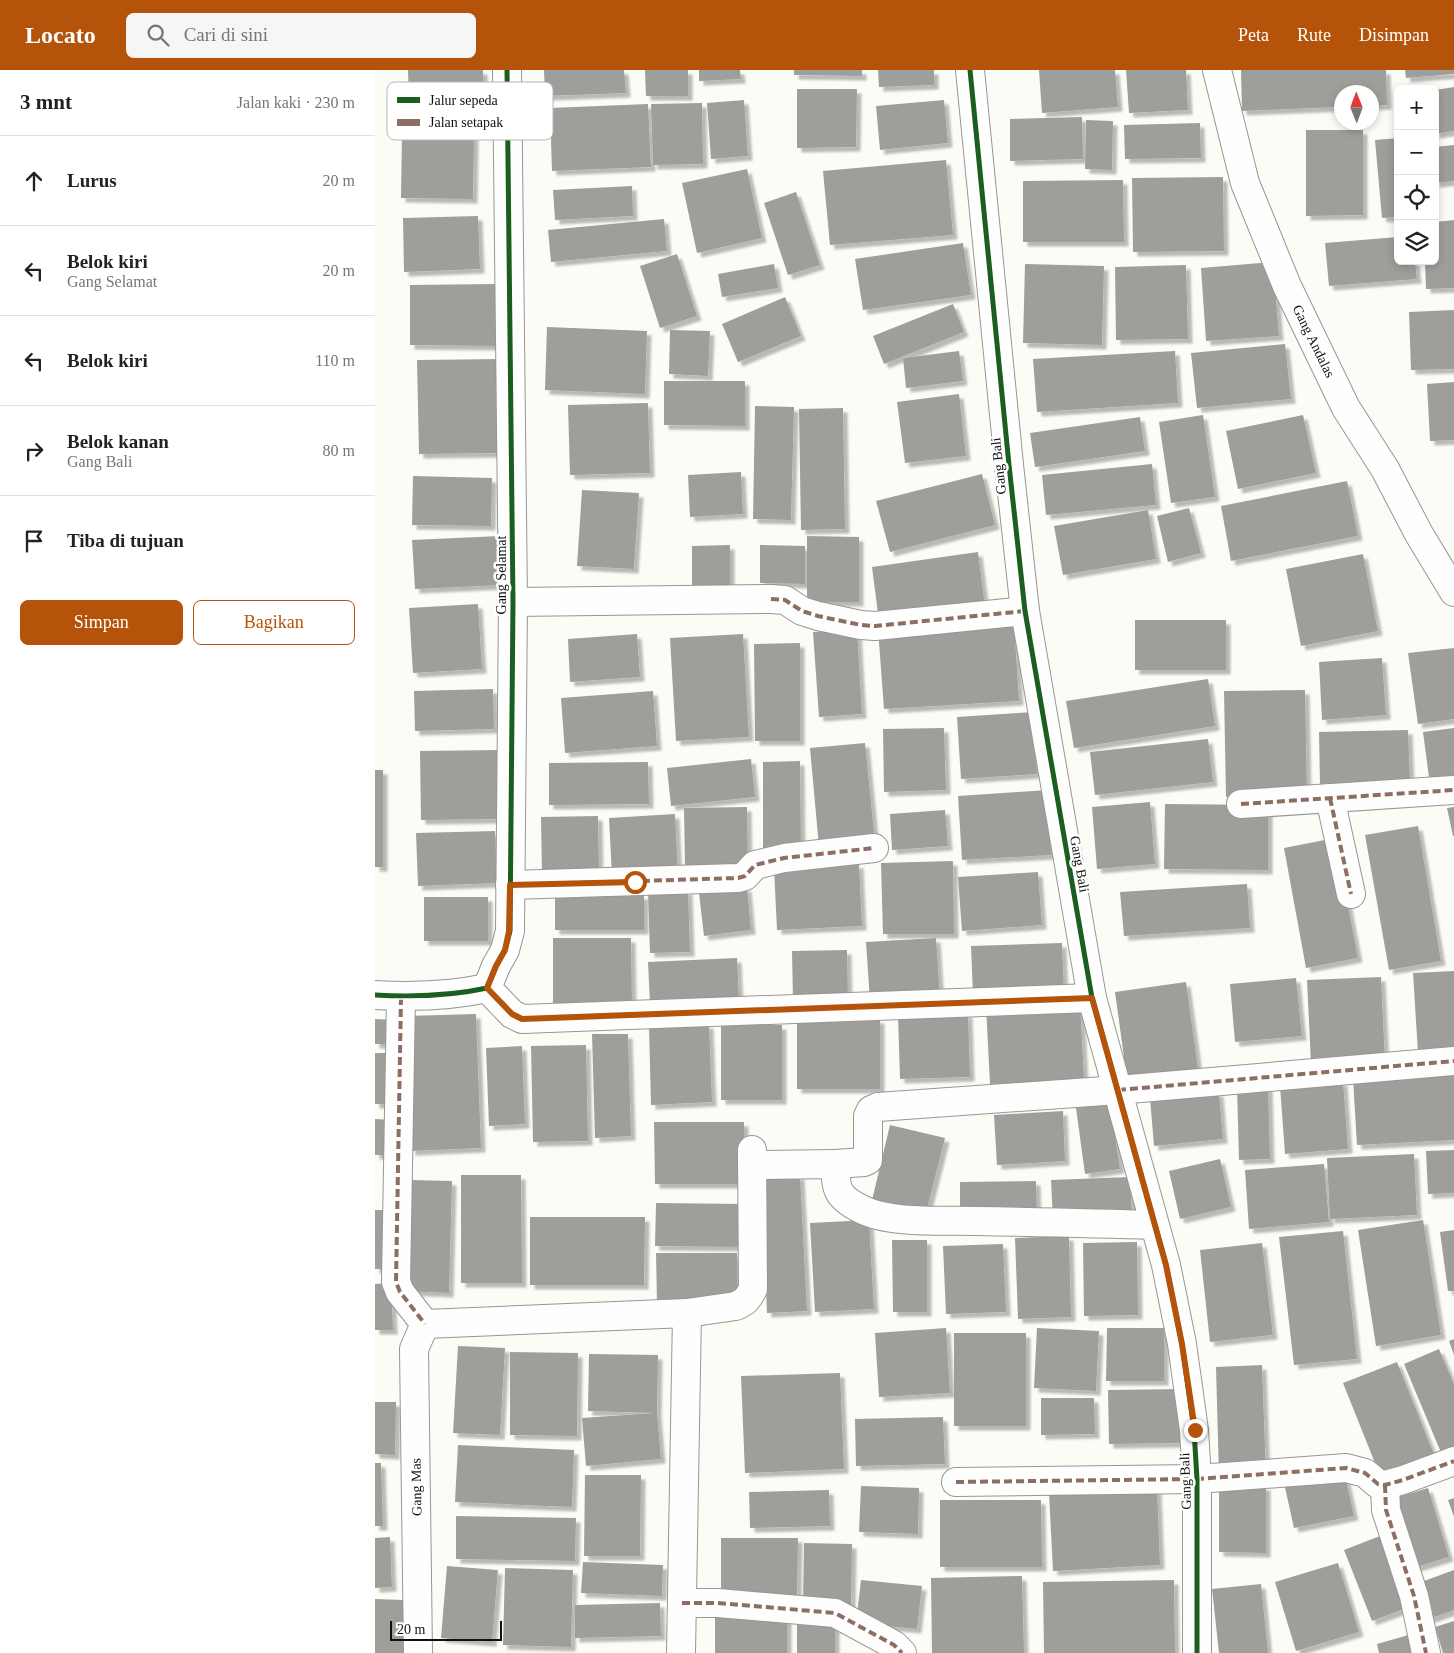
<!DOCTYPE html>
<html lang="id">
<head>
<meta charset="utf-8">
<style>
	:root { --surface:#fff; --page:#f6f6f6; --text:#222; --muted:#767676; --line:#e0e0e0; --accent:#b45309 }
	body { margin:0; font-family:"Times New Roman",serif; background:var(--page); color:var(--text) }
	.controls { position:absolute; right:15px; top:15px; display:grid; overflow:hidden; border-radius:8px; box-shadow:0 2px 8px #0003 }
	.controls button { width:45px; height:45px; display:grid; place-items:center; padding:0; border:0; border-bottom:1px solid var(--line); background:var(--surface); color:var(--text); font:25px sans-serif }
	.compass { position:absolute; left:959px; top:15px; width:45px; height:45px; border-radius:50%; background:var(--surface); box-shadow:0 2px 8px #0003; rotate:359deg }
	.scale { position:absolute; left:15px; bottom:12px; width:112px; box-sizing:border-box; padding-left:5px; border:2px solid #101010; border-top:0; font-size:14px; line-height:18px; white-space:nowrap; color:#101010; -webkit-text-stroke:4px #fff; paint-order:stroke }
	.stop { position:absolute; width:15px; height:15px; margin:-11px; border:4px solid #b45309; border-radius:50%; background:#fff }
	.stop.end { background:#b45309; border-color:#fff; box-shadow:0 1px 5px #0008 }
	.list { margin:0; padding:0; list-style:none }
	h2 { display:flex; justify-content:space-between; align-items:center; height:65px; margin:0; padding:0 20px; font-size:21px }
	h2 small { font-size:16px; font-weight:400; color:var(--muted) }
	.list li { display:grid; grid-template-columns:32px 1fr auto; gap:15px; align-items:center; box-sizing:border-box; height:90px; padding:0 20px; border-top:1px solid var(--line) }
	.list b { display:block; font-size:19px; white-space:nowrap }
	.list p { margin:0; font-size:16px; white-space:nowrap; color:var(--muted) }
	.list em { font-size:16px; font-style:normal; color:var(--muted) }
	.actions { display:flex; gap:10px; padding:15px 20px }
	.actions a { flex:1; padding:11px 0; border:1px solid var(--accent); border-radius:8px; text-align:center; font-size:18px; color:var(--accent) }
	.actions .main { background:var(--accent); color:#fff }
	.icon { flex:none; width:28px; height:28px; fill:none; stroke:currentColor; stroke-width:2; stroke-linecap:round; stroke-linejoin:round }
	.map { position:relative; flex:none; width:1079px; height:1583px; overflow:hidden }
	header { display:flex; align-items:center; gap:30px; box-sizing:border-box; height:70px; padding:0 25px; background:var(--accent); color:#fff }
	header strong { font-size:24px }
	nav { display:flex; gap:28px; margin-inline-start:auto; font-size:18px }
	.search { width:350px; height:45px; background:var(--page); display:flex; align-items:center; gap:12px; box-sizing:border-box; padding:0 18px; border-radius:8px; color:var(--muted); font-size:19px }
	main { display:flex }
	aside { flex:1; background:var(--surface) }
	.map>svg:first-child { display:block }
	.building { fill:#a09e9a; filter:url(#shadow) }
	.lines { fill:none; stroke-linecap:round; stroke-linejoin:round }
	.minor-casing { stroke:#969693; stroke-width:30 }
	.minor { stroke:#fffefe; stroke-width:28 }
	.quiet { stroke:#8d6e63; stroke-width:4; stroke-dasharray:8 4; stroke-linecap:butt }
	.cycleway-casing { stroke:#fff; stroke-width:8 }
	.cycleway { stroke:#1b5e20; stroke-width:5 }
	.route { stroke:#b45309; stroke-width:6 }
	.labels { text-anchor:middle; stroke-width:5; stroke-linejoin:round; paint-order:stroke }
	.street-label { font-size:14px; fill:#101010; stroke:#fff }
	.key { fill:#fff; stroke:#b7b7b7; stroke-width:1 }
	.key-label { font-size:14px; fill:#101010 }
</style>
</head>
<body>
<header>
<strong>Locato</strong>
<div class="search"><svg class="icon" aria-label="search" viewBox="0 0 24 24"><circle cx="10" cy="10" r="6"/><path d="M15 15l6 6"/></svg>Cari di sini</div>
<nav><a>Peta</a><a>Rute</a><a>Disimpan</a></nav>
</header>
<main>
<aside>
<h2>3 mnt<small>Jalan kaki · 230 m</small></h2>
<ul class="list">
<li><svg class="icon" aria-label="ahead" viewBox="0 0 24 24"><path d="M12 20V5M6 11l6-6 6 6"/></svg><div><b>Lurus</b></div><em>20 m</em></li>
<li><svg class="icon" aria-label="left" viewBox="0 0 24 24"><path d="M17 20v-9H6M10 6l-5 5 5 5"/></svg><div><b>Belok kiri</b><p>Gang Selamat</p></div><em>20 m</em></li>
<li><svg class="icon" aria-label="left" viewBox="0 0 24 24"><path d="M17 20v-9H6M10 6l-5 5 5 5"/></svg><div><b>Belok kiri</b></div><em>110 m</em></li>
<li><svg class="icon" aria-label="right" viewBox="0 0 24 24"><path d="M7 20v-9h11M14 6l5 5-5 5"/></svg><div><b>Belok kanan</b><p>Gang Bali</p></div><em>80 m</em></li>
<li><svg class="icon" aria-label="arrive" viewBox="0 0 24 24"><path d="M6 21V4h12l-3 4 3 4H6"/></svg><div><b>Tiba di tujuan</b></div></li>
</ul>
<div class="actions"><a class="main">Simpan</a><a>Bagikan</a></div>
</aside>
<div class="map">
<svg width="1079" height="1583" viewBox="0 0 1079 1583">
	<defs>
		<filter id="shadow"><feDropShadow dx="4.5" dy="4.5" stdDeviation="1" flood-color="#0004"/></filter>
	</defs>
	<rect width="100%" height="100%" fill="#fcfbf5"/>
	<g class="building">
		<path d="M33,0H108L109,35L34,36Z"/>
		<path d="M169,0H249L251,23L170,26Z"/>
		<path d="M270,0H313V26H271Z"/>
		<path d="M324,0H365L366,9L324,11Z"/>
		<path d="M419,0H487V6L419,5Z"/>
		<path d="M503,0H559V15L504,17Z"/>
		<path d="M664,0H740L743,37L667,43Z"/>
		<path d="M751,0H811L813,40L754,43Z"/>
		<path d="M866,0H1011L1012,35L996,36V22H966V37L867,41Z"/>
		<path d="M1030,0H1079V4L1031,8Z"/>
		<path d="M1079,17V61L1060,64V20Z"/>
		<path d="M422,19H482L481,77L422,78Z"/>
		<path d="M369,30L373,86L336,89L332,33Z"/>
		<path d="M569,30L573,73L505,80L501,36Z"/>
		<path d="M327,33L328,94L278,95L276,34Z"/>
		<path d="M273,34L276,97L177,101L175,38Z"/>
		<path d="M707,47L708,89L635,91V49Z"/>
		<path d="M711,50L738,51L737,100L710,99Z"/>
		<path d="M825,53L826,88L750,89L749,55Z"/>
		<path d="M931,60H988V145L931,146Z"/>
		<path d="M27,63L99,64L98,129L26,128Z"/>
		<path d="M1023,68V147L1007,148L1000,70Z"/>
		<path d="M1079,75V111L1060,113V77Z"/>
		<path d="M571,90L578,165L455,175L448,101Z"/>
		<path d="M372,99L387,168L322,183L307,113Z"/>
		<path d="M848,107L849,181L758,182L757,108Z"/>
		<path d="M748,110L749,172H648V111Z"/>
		<path d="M257,116L258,146L180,150L178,120Z"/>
		<path d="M421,122L445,195L413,205L389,133Z"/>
		<path d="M103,146L105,199L29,202L28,148Z"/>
		<path d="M289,149L292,181L176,192L173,160Z"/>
		<path d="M1079,150V218L1051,219L1050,191H1060V152Z"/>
		<path d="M1023,167V191H1040L1042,209L954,216L950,173Z"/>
		<path d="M588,173L596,225L488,240L480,189Z"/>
		<path d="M302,184L322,246L285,258L265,196Z"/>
		<path d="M898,192L904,266L831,271L826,198Z"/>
		<path d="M399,194L403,218L347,227L343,204Z"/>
		<path d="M650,194L729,196L727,275L648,273Z"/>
		<path d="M811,195L813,269L741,270L740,197Z"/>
		<path d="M121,214L122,276L35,275V215Z"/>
		<path d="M410,227L426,266L363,292L347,254Z"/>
		<path d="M578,234L589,262L509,294L498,266Z"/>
		<path d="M1079,240V299L1036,300L1034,242Z"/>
		<path d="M172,257L272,261L270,324L170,320Z"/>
		<path d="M295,260L335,261L333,306L294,304Z"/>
		<path d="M910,274L916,329L822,338L816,283Z"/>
		<path d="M584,281L588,311L531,318L528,288Z"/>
		<path d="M800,281L803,333L662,342L658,289Z"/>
		<path d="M128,289L129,383L44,384L42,290Z"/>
		<path d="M289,311H370V356L289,355Z"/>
		<path d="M1079,312V370L1055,371L1052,314Z"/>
		<path d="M584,324L591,386L530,393L522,332Z"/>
		<path d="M273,333L275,403L195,405L193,335Z"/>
		<path d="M380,336L419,337L416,450L378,449Z"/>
		<path d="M468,338L470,459L426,460L424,339Z"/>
		<path d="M828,345L840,427L796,433L784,352Z"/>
		<path d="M928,345L941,403L863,419L851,361Z"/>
		<path d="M765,347L770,381L660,397L655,363Z"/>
		<path d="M777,394L781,435L671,445L667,405Z"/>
		<path d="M366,402L368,444L315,447L313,405Z"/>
		<path d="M607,404L620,455L515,482L501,431Z"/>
		<path d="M38,406L117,408L116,456L37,455Z"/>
		<path d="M972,411L983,466L856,491L846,436Z"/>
		<path d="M207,420L264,423L259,499L202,496Z"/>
		<path d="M814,438L826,483L793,492L782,446Z"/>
		<path d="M773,440L781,489L688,505L679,456Z"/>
		<path d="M125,466L128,515L40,519L37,470Z"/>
		<path d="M432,466L484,467V532H432Z"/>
		<path d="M355,475V515H317V476Z"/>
		<path d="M385,475L430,476V514L385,513Z"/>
		<path d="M603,482L610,536L504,551L497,497Z"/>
		<path d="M988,484L1003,561L926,576L911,499Z"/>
		<path d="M103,534L107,599L38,603L34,538Z"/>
		<rect x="760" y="550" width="91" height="50"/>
		<path d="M639,552L644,631L509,639L503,559Z"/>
		<path d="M482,559L487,644L444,647L438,562Z"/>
		<path d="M262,564L265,607L195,612L193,569Z"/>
		<path d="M368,564L374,667L301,671L295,568Z"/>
		<path d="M425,573V671H380L379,574Z"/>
		<path d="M1079,578V649L1043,654L1033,583Z"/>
		<path d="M1007,588L1011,645L947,650L944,592Z"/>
		<path d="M833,609L840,656L699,678L691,631Z"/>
		<path d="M118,619L119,659L40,661L39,621Z"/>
		<path d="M930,620L932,726L851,727L849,621Z"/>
		<path d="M278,621L282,676L190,683L186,628Z"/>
		<path d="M658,642L662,704L586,709L582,647Z"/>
		<path d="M569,658L571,720L509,722L508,659Z"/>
		<path d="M1079,658V713L1055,715L1048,662Z"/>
		<path d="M1033,660L1035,711L945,714L944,662Z"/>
		<path d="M833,669L838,712L720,725L715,682Z"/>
		<path d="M490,673L500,772L444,777L435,678Z"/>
		<path d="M124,680L125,749L46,750L45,681Z"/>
		<path d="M376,689L380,727L296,736L292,698Z"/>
		<path d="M425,691L426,781L388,782V692Z"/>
		<path d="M273,692L274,734L174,735V693Z"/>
		<rect x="0" y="700" width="8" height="97"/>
		<path d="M673,720L676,785L587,790L583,726Z"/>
		<path d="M775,732L780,794L722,799L717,737Z"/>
		<path d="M790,734L893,735V800L789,799Z"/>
		<path d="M372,737L373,796L310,797L309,738Z"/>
		<path d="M1079,737V766H1078L1072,738Z"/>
		<path d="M570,740L573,776L517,780L515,744Z"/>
		<path d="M300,744L303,803L237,806L234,748Z"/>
		<path d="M223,746L224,805L167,806L166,747Z"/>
		<path d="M1043,756L1066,891L1014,900L990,765Z"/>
		<path d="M120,761L122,813L43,816L41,763Z"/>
		<path d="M960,768L983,888L931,898L909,778Z"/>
		<path d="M578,791L579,864H508L506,793Z"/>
		<path d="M484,794L487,856L402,860L399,798Z"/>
		<path d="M663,802L667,855L587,861L583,807Z"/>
		<path d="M872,814L875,858L749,866L745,822Z"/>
		<path d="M372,817L376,860L329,866L324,823Z"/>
		<path d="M313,820L315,882L275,883L273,822Z"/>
		<rect x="180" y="825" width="89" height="35"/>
		<rect x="49" y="827" width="64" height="44"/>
		<path d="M178,868H256L257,936H178Z"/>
		<path d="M561,868L565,927L495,931L491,872Z"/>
		<path d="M687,873L689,921L598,925L596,876Z"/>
		<path d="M472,880L473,931L418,932L417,881Z"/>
		<path d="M362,888L364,930L275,934L273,892Z"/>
		<path d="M1079,901V981L1043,983L1038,903Z"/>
		<path d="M1006,907L1010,991L936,994L932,910Z"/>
		<path d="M921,908L927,966L860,972L855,914Z"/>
		<path d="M811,912L824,1006L753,1016L740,922Z"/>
		<path d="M705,931L709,1009L615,1014L611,936Z"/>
		<path d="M593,943L595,1007L525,1009L523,945Z"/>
		<path d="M101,944L106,1078L36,1081L31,946Z"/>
		<path d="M0,949L22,950V974H0Z"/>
		<rect x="422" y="949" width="83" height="70"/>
		<path d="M334,954L337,1032L276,1035L274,956Z"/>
		<rect x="346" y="955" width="61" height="75"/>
		<path d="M217,964H253L256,1066L220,1068Z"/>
		<path d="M211,975L213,1071L158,1072L156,976Z"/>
		<path d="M147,976L150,1054L114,1056L111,978Z"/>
		<path d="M0,983H16L17,1034H0Z"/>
		<path d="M1079,1003V1070L982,1075L978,1009Z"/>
		<path d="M968,1011L973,1079L910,1084L905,1016Z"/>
		<path d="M893,1016L895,1089L864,1090L862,1017Z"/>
		<path d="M844,1022L848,1069L779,1076L775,1028Z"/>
		<path d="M735,1033L745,1099L710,1104L701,1038Z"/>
		<path d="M688,1041L690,1091L622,1095L619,1045Z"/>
		<path d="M0,1049L17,1050L16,1085H0Z"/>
		<path d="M279,1052H369V1114H280Z"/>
		<path d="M515,1055L570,1068L551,1143L497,1130Z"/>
		<path d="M1079,1080V1123L1053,1124L1051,1081Z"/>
		<path d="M1039,1084L1042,1145L955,1149L952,1088Z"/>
		<path d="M845,1089L856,1137L805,1149L794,1101Z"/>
		<path d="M949,1094L954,1152L874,1159L870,1100Z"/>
		<path d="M86,1105H146L147,1213H86Z"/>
		<path d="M425,1105L432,1241L392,1243L386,1106Z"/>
		<path d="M755,1107L757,1148L678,1151L676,1110Z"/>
		<path d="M34,1110L77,1111L74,1223L30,1221Z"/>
		<path d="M661,1111L662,1145L585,1147V1112Z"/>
		<path d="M281,1133L369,1134V1177L280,1176Z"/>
		<path d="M0,1140H11L13,1199H0Z"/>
		<path d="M155,1147H270L269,1215H155Z"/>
		<path d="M494,1150L499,1239L440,1242L435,1153Z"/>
		<path d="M1048,1150L1066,1265L1001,1276L983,1160Z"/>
		<path d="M1079,1160V1221H1073L1065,1162Z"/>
		<path d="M968,1161L982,1289L919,1295L904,1167Z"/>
		<path d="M694,1166L696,1247L643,1249L640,1168Z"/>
		<path d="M517,1170H552V1242H518Z"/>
		<path d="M762,1172L763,1245L709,1246L708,1173Z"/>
		<path d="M887,1173L898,1265L835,1272L825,1180Z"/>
		<path d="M628,1174L631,1242L571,1244L568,1176Z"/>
		<path d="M281,1183H362L363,1232L282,1233Z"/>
		<path d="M16,1213L18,1260H0V1214Z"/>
		<path d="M571,1258L575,1323L504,1327L500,1263Z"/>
		<path d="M662,1258L724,1261L721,1321L659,1318Z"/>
		<path d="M732,1258H789V1311H731Z"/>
		<rect x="579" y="1263" width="72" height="93"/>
		<path d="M1079,1269V1285L1074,1271Z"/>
		<path d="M83,1276L130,1278L125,1365L78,1363Z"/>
		<path d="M1064,1279L1079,1314V1380L1067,1385L1029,1294Z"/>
		<path d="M135,1282L203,1283L202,1366L135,1365Z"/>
		<path d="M214,1284L283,1285L282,1343L286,1389L211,1396L207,1348L280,1343L213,1341Z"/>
		<path d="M1022,1292L1060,1387L1006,1408L968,1313Z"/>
		<path d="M887,1295L891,1405L844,1406L841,1297Z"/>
		<path d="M465,1303L469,1399L370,1403L366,1306Z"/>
		<path d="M806,1319L807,1373L734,1374L733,1320Z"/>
		<path d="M666,1328H719L720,1364L666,1365Z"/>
		<path d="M0,1332H21L20,1385L0,1384Z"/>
		<path d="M568,1347L570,1394L481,1396L480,1349Z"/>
		<path d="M83,1375L199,1380L197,1437L80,1432Z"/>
		<path d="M0,1393H6L8,1456H0Z"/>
		<path d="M969,1401L979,1446L919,1458L909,1413Z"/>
		<path d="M210,1405H266L265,1486H209Z"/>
		<path d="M844,1415L891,1416V1483L844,1482Z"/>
		<path d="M486,1416L544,1418L543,1464L484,1462Z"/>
		<path d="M782,1418L785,1495L678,1501L674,1423Z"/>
		<path d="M1053,1418L1074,1487L1035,1499L1013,1430Z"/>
		<path d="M454,1420L455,1456L375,1458L374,1422Z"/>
		<path d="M1079,1428V1447L1073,1430Z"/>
		<path d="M565,1430H666L667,1497H565Z"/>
		<path d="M81,1446L201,1448L200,1491L81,1489Z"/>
		<path d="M1010,1464L1039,1535L997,1551L969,1480Z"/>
		<path d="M15,1467L17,1517L0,1518V1468Z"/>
		<path d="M346,1468H423L422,1529H346Z"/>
		<path d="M429,1473L477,1474L476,1535H428Z"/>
		<path d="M208,1492L288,1495L287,1526L206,1523Z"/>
		<path d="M963,1493L984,1562L921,1581L900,1512Z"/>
		<path d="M72,1496L123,1500L117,1572L66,1568Z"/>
		<path d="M130,1498L198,1500L196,1577L128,1575Z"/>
		<path d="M1079,1500V1540L1054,1549L1041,1514Z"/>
		<path d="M647,1506L649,1583H557L556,1508Z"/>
		<path d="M486,1510L547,1516L542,1559L481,1553Z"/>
		<path d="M799,1510L800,1583H669L668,1512Z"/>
		<path d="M886,1514L893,1583H844L837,1519Z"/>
		<path d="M0,1529L29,1530V1583H0Z"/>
		<path d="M285,1533L286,1566L200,1568V1535Z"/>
		<rect x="340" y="1542" width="72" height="41"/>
		<rect x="422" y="1546" width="38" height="37"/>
		<path d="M1079,1551V1583H1068L1060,1557Z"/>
		<path d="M1037,1564L1043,1583H1004L1002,1574Z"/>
	</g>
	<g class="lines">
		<defs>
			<g id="minor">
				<path d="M595,0L634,395L650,541L717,928L791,1195L807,1274L819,1360L822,1409V1583"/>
				<path d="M842,0L870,113L912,216L971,338L1010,399L1044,464L1079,522"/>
				<path d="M138,532L396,529L410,530L427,541L443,546L486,555L500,556L650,541"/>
				<path d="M955,728L976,824"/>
				<path d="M866,734L1079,720"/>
				<path d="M135,815L363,808L370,806L380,795L409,788L499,778"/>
				<path d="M112,918L137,944L147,949L717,928"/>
				<path d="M0,925C37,927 76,926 112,918L121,896L130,880L135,861L138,532L132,0"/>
				<path d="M26,927L21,1212L25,1222L50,1254"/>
				<path d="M461,1094L489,1092L493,1090V1046L496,1040L503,1037L743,1020L1079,991"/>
				<path d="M377,1095L461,1094C460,1119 462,1127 486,1139C515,1154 567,1150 600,1151C660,1152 720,1153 779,1155"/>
				<path d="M50,1254L312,1243L361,1236L370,1231L374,1226L378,1219L377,1080"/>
				<path d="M581,1412L822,1409L971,1398L990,1403L1003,1414L1010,1415L1028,1410L1079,1391"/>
				<path d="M1010,1415L1011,1440L1039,1526L1051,1583"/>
				<path d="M307,1533H343L460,1543L519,1575L527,1583"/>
				<path d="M43,1583L39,1279L50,1254"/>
				<path d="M306,1583L312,1243"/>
			</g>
		</defs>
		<use href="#minor" class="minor-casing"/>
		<use href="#minor" class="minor"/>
		<g class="quiet">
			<path d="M396,529L410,530L427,541L443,546L486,555L500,556L650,541"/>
			<path d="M955,728L976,824"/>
			<path d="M866,734L1079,720"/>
			<path d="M135,815L363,808L370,806L380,795L409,788L499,778"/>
			<path d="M112,918L137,944L147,949L717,928"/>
			<path d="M26,927L21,1212L25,1222L50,1254"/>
			<path d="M743,1020L1079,991"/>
			<path d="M581,1412L822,1409L971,1398L990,1403L1003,1414L1010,1415L1028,1410L1079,1391"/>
			<path d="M1010,1415L1011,1440L1039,1526L1051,1583"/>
			<path d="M307,1533H343L460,1543L519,1575L527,1583"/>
		</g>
		<defs>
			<g id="cycleway">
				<path d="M595,0L634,395L650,541L717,928L791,1195L807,1274L819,1360L822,1409V1583"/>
				<path d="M0,925C37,927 76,926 112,918L121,896L130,880L135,861L138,532L132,0"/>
			</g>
		</defs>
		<use href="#cycleway" class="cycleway-casing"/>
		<use href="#cycleway" class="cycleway"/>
	</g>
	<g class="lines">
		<path class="route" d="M260,812L135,815L134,861L130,880L121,896L112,918L137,944L147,949L717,928L791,1195L807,1274L820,1360"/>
	</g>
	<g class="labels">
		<g class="street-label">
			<text transform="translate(939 271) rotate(64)" y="5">Gang Andalas</text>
			<text transform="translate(623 396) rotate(-96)" y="5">Gang Bali</text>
			<text transform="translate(126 505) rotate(-90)" y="5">Gang Selamat</text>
			<text transform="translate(705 794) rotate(80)" y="5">Gang Bali</text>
			<text transform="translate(810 1411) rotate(-92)" y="5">Gang Bali</text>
			<text transform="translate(41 1417) rotate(-91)" y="5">Gang Mas</text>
		</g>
	</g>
	<rect x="12" y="12" width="166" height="58" rx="8" class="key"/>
	<rect x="22" y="27" width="23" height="6" fill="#1b5e20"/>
	<rect x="22" y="49" width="23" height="7" fill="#8d6e63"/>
	<g class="key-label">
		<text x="54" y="35">Jalur sepeda</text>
		<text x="54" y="57">Jalan setapak</text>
	</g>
</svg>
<div class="controls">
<button>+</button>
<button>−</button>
<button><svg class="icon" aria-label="locate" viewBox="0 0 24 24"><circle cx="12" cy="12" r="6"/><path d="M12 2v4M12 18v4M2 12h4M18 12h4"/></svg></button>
<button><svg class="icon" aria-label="layers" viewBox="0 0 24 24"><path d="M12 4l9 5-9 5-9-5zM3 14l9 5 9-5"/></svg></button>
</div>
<svg class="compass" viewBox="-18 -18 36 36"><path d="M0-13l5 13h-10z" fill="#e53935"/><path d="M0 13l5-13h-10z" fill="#767676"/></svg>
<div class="scale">20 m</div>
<div class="stop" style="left:260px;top:812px"></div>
<div class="stop end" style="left:820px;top:1360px"></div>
</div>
</main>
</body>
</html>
